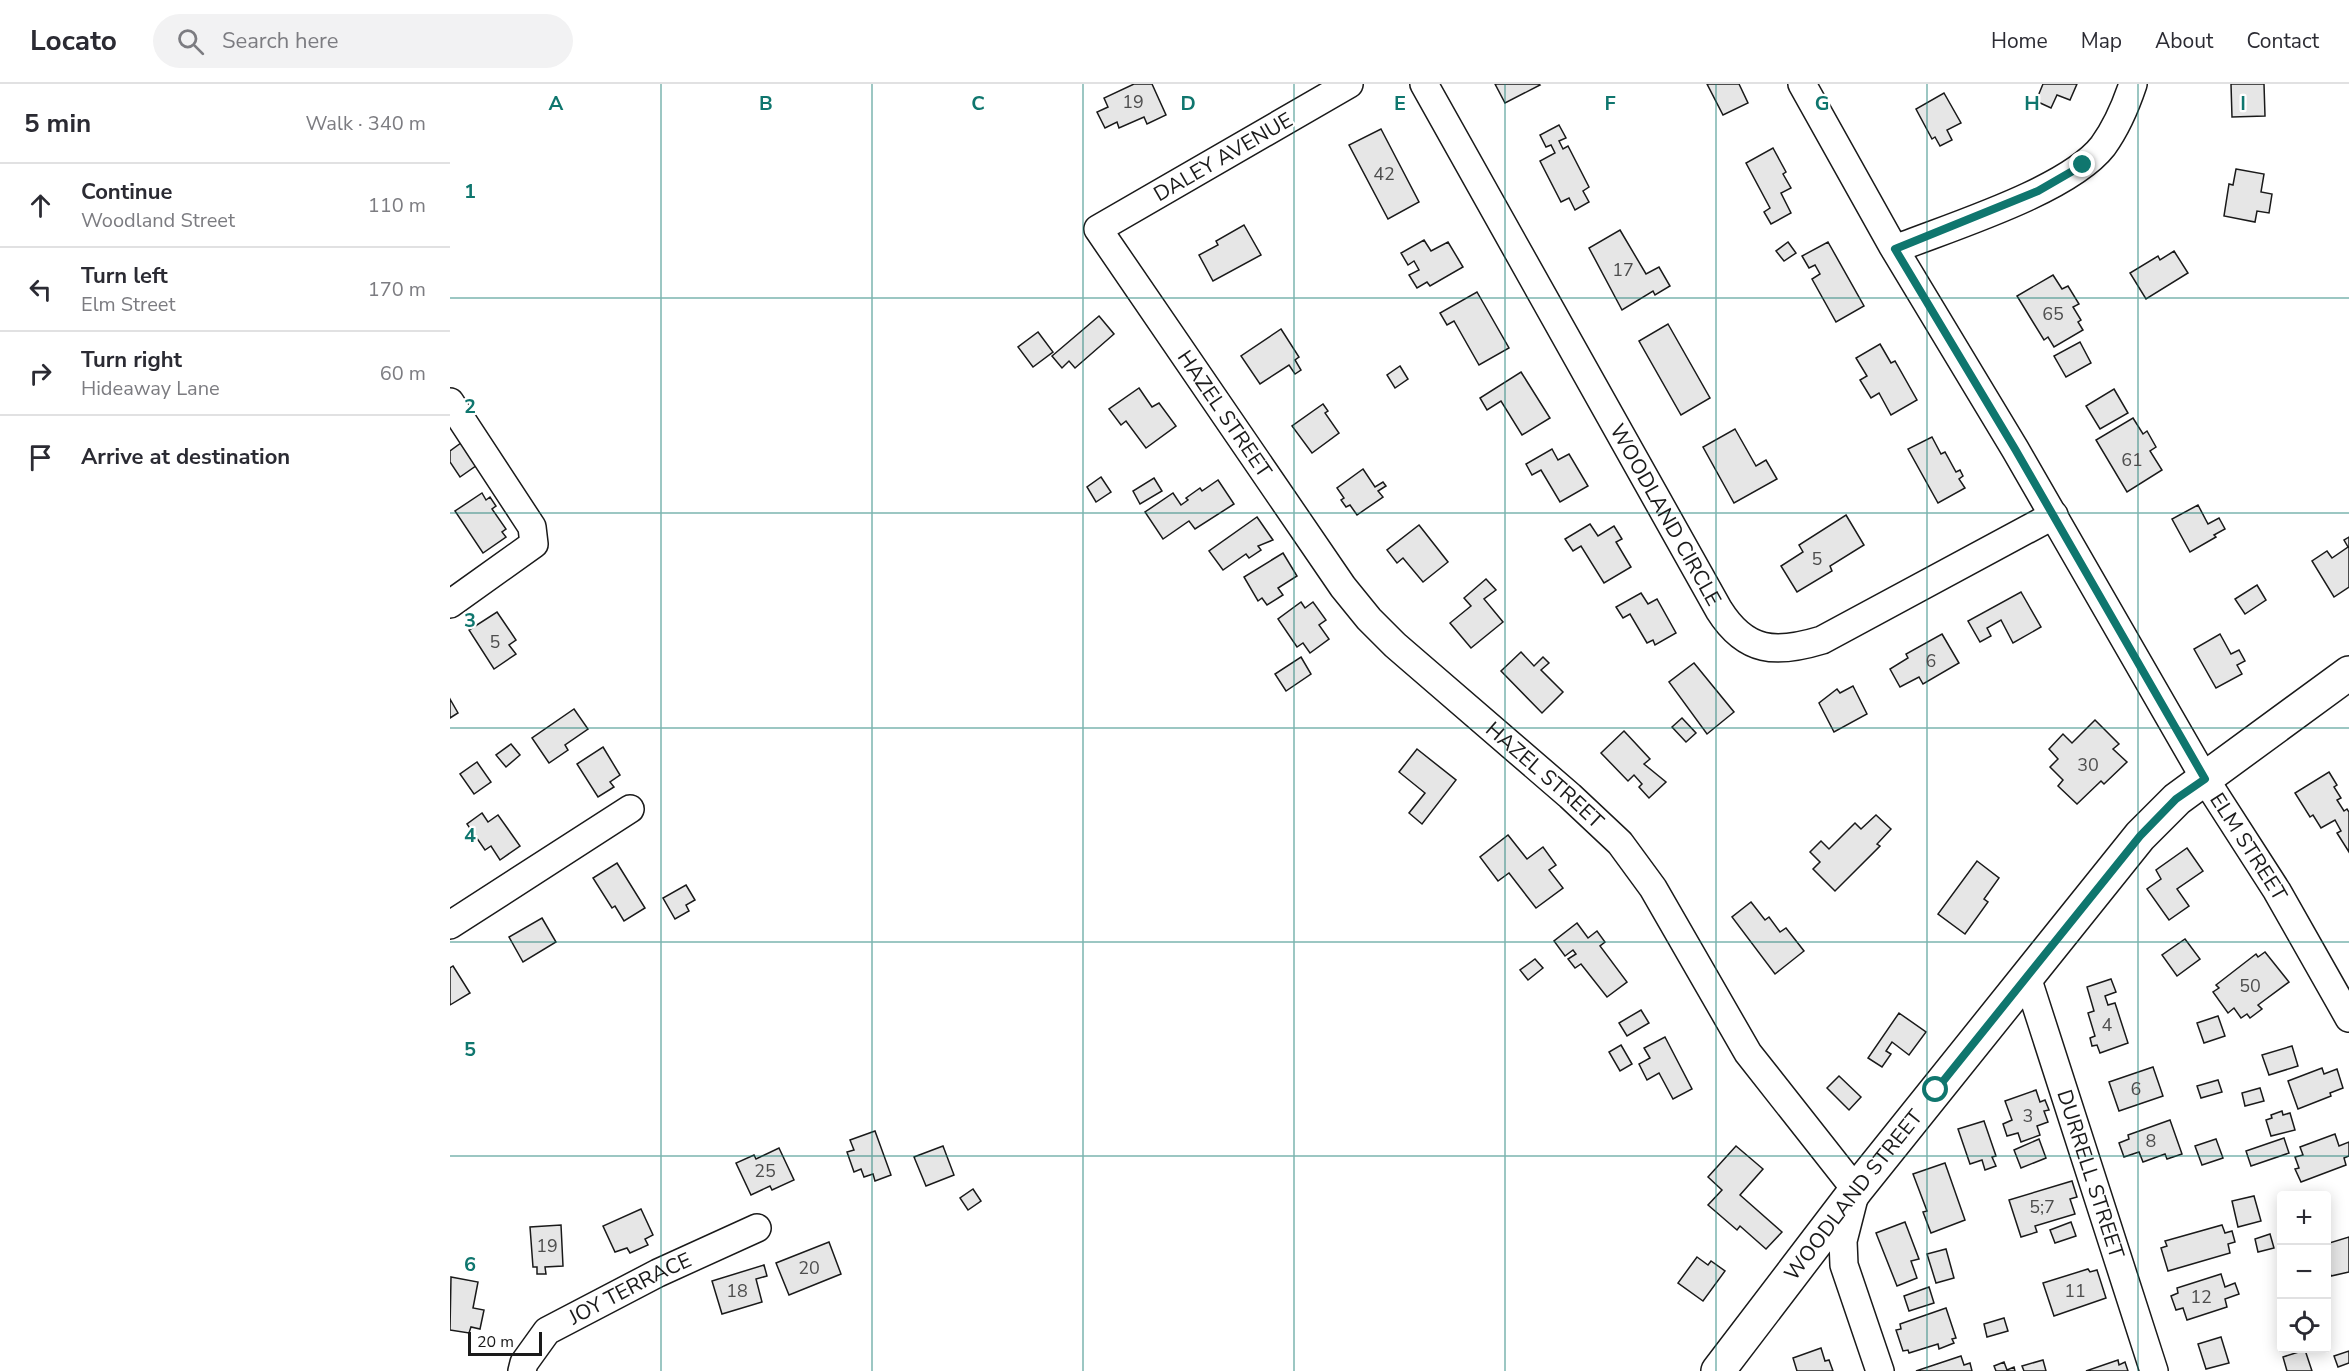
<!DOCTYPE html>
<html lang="en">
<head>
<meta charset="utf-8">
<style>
	:root { --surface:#fff; --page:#f2f2f3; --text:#2b2b33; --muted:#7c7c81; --line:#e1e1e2 }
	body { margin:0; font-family:"Nunito Sans",sans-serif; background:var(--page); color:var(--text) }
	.controls { position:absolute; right:18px; bottom:18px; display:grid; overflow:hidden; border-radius:6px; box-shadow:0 3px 15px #0003 }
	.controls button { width:54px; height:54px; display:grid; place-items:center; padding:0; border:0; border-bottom:2px solid var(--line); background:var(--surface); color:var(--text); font:30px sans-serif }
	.scale { position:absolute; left:18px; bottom:15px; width:74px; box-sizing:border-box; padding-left:6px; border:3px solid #1a1a1a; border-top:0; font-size:16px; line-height:21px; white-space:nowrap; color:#1a1a1a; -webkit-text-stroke:4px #fff; paint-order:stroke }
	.stop { position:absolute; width:18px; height:18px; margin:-14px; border:4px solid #0f766e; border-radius:50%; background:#fff }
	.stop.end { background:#0f766e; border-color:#fff; box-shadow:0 2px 6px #0008 }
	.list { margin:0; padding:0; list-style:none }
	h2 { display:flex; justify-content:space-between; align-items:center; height:78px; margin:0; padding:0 24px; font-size:26px }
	h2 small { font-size:20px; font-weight:400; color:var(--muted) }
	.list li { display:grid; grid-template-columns:39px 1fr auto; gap:18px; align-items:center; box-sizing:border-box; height:84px; padding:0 24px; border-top:2px solid var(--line) }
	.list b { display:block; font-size:22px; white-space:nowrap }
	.list p { margin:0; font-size:20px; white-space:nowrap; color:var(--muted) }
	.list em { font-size:20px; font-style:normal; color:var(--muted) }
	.icon { flex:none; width:33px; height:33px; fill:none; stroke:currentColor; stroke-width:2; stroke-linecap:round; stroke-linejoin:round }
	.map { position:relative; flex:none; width:1899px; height:1287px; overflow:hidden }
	header { display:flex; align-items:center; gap:36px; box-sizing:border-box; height:84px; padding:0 30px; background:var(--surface); border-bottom:2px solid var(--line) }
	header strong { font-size:28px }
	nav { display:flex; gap:33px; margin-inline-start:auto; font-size:21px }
	.search { width:420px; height:54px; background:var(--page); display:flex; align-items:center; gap:15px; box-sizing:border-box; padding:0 21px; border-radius:33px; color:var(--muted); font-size:22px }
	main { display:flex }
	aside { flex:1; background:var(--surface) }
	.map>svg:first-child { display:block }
	.building { fill:#e6e6e6; stroke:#1a1a1a; stroke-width:1.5 }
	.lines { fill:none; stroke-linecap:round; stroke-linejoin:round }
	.minor-casing { stroke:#1a1a1a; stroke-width:30 }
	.major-casing { stroke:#1a1a1a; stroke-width:36 }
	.minor { stroke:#fff; stroke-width:27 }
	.major { stroke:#fff; stroke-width:33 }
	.route { stroke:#0f766e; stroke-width:8 }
	.grid { fill:none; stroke:#0f766e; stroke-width:1.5; stroke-opacity:0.55 }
	.labels { text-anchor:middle; stroke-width:4.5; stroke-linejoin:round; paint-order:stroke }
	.number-label { font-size:18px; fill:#4d4d4d }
	.street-label { font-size:21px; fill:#1a1a1a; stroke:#fff }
	.grid-label { font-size:20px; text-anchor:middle; font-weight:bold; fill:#0f766e; stroke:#fff; stroke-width:4.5; stroke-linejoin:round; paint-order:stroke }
</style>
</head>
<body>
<header>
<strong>Locato</strong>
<div class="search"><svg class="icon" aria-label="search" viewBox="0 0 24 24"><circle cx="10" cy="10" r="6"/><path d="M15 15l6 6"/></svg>Search here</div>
<nav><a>Home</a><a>Map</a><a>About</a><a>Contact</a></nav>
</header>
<main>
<aside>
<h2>5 min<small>Walk · 340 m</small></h2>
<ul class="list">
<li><svg class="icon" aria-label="ahead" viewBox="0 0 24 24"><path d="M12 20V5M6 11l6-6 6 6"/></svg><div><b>Continue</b><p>Woodland Street</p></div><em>110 m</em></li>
<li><svg class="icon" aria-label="left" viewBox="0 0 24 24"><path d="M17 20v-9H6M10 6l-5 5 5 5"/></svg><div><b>Turn left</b><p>Elm Street</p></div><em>170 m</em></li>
<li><svg class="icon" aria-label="right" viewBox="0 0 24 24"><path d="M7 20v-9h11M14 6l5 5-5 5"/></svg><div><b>Turn right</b><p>Hideaway Lane</p></div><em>60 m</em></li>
<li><svg class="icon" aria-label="arrive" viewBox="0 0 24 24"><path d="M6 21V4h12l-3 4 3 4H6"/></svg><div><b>Arrive at destination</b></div></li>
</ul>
</aside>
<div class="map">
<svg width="1899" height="1287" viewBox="0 0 1899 1287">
	<rect width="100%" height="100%" fill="#fff"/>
	<g class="building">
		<path d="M684,0H702L716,31L697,40L694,33L669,44L667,38L655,44L647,28L658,23L654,14Z"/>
		<path d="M1045,0H1089L1090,1L1055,19Z"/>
		<path d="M1257,0H1289L1298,19L1273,31Z"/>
		<path d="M1593,0H1627L1620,16L1607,11L1601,24L1586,17Z"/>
		<path d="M1781,0H1814L1815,32L1782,33Z"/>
		<path d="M1494,9L1511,39L1497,46L1502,56L1490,62L1485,53L1482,55L1466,25Z"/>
		<path d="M1109,41L1116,54L1109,57L1113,65L1118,62L1139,103L1133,107L1139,118L1125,126L1119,114L1111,118L1090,77L1105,69L1101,61L1096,63L1090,51Z"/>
		<path d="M931,45L969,118L938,135L899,61Z"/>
		<path d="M1323,64L1336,88L1333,90L1341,104L1331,109L1341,129L1321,140L1314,128L1320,124L1296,79Z"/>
		<path d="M1786,85L1814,90L1811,108L1822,110L1819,129L1807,127L1805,138L1774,132L1779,100L1783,101Z"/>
		<path d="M794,141L811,171L763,197L749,171L768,161L766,157Z"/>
		<path d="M1170,146L1196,190L1209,183L1220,202L1205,211L1203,207L1172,226L1139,164Z"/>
		<path d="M974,156L981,167L998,158L1013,183L980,202L977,198L967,204L959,191L969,186L964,177L958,181L951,169Z"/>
		<path d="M1338,158L1346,169L1334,177L1326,167Z"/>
		<path d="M1378,158L1414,222L1386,238L1362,195L1370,190L1365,181L1359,184L1352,172Z"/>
		<path d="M1724,167L1738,189L1696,215L1680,189L1708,172L1710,176Z"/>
		<path d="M1603,191L1612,205L1618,202L1629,220L1623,223L1631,236L1628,238L1633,246L1604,263L1598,253L1594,256L1567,212Z"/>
		<path d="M1027,208L1059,264L1029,281L1004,237L997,241L990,229Z"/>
		<path d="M649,232L664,250L625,284L619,277L612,284L602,272Z"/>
		<path d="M1218,240L1260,314L1231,331L1189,257Z"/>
		<path d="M831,245L849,273L845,276L851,286L845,290L839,281L810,300L791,272Z"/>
		<path d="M588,248L603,268L583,283L568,263Z"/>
		<path d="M1630,258L1641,279L1616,293L1604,272Z"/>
		<path d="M1430,260L1441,279L1445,277L1467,316L1441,331L1429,309L1421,314L1410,296L1417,292L1406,274Z"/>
		<path d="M950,282L958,295L945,304L937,291Z"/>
		<path d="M1071,288L1100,334L1072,351L1051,317L1037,326L1030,314Z"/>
		<path d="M689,304L702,323L709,319L726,342L696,364L676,337L671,341L659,325Z"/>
		<path d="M1664,305L1678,329L1650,345L1636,322Z"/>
		<path d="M873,320L878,327L875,329L889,349L862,369L842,342Z"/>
		<path d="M1683,334L1693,350L1697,347L1706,363L1700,367L1712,386L1677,408L1646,356Z"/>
		<path d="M1285,345L1306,382L1316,376L1327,395L1284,419L1253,363Z"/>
		<path d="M1482,353L1491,370L1495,368L1506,388L1510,386L1513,392L1509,395L1515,404L1488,419L1458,365Z"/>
		<path d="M15,356L30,379L10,393L0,378V367Z"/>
		<path d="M1102,365L1108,376L1119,370L1138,402L1110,418L1091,386L1082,391L1076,380Z"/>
		<path d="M913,385L925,403L933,398L936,402L928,407L933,413L907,431L900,421L896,423L891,416L894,414L887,404Z"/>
		<path d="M651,393L661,408L646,418L637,403Z"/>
		<path d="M704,394L712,407L690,420L683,407Z"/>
		<path d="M768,396L784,420L745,445L739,437L713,455L695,428L723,409L731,421L738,416L736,414L750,404L752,407Z"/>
		<path d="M32,409L36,416L40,413L46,422L42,425L56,445L52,448L56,453L33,469L5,427Z"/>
		<path d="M1748,421L1758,440L1769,434L1775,445L1764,451L1766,453L1740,468L1722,435Z"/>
		<path d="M1396,431L1414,461L1380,482L1382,487L1347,508L1331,482L1353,468L1349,461Z"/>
		<path d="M807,433L823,456L808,462L811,466L799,474L796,470L773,486L759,467Z"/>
		<path d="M1140,440L1148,452L1164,442L1172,455L1166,458L1181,483L1154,499L1131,462L1123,467L1115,455Z"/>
		<path d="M969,441L998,478L973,498L953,474L947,479L937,466Z"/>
		<path d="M1899,453V503L1884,513L1862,477L1877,467L1882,474L1898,463L1894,456Z"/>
		<path d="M833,469L847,492L828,504L833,511L817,521L812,514L808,517L794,493Z"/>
		<path d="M1036,495L1046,506L1034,515L1053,538L1021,564L1000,539L1021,522L1014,514Z"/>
		<path d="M1807,501L1816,516L1795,530L1785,515Z"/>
		<path d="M1571,508L1591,543L1563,559L1551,536L1537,544L1541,552L1530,558L1518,537Z"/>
		<path d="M1191,509L1198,520L1207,515L1226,549L1205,561L1203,556L1197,559L1180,530L1173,534L1166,523Z"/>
		<path d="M851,518L855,524L863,518L876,536L869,541L879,555L860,569L853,559L847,563L828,535Z"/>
		<path d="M47,528L66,556L59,561L66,570L44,585L19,546Z"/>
		<path d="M1492,550L1509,579L1473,600L1469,593L1450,603L1440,585L1458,574L1456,570Z"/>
		<path d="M1770,550L1781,570L1789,566L1795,577L1787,581L1792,590L1766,604L1744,565Z"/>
		<path d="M1071,568L1084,582L1093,573L1099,579L1091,586L1113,608L1092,629L1051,587Z"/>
		<path d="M851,573L861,590L836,607L825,590Z"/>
		<path d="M1244,579L1284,628L1257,650L1219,598Z"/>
		<path d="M1403,602L1417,630L1384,648L1369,619L1387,605L1390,609Z"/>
		<path d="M0,615L8,629L0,634Z"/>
		<path d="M124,625L138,645L115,661L118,666L99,679L82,654Z"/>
		<path d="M1232,634L1246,649L1236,658L1222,643Z"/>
		<path d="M1645,636L1669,660L1663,665L1677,678L1654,700L1651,697L1627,720L1608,702L1613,696L1600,683L1608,675L1599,665L1613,650L1622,659Z"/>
		<path d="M1174,647L1200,675L1194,680L1216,698L1199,714L1189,703L1192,700L1184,691L1178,697L1151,669Z"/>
		<path d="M61,660L70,671L56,683L46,671Z"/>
		<path d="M153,663L170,691L160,698L164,703L148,713L127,680Z"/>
		<path d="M967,665L1006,696L972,740L959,729L975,709L949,688Z"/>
		<path d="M27,678L41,698L24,710L10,690Z"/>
		<path d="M1879,688L1887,701L1884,703L1891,714L1887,716L1894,727L1897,725L1899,728V768L1887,749L1891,747L1885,736L1871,744L1863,731L1860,733L1845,709Z"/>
		<path d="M32,729L38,738L48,731L70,762L50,776L41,762L35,766L17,740Z"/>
		<path d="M1426,731L1441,745L1427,760L1430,762L1385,807L1363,785L1370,778L1360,768L1371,757L1379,765L1405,739L1411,745Z"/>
		<path d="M1058,751L1077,775L1093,763L1106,781L1099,786L1113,804L1086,824L1059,789L1048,797L1030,773Z"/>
		<path d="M1737,764L1753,787L1727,805L1739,822L1719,836L1697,805L1711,795L1706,786Z"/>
		<path d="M1527,777L1549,794L1534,815L1538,818L1515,850L1488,830Z"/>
		<path d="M167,779L195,824L174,837L165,822L162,824L143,794Z"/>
		<path d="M236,801L245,816L236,821L239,827L225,835L213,814Z"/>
		<path d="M1301,818L1315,836L1319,833L1330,848L1336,844L1354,867L1325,890L1282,833Z"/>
		<path d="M92,834L106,858L73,878L59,853Z"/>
		<path d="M1127,839L1138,854L1147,847L1155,858L1150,862L1177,898L1157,913L1131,880L1125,884L1118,875L1126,870L1123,866L1115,872L1104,857Z"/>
		<path d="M1735,855L1750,875L1727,892L1712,871Z"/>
		<path d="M1815,868L1839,898L1808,921L1812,925L1800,934L1797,930L1791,934L1784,924L1778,929L1763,908L1769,904L1766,901L1806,870L1808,873Z"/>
		<path d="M1085,875L1093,884L1078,896L1070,886Z"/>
		<path d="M3,882L20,909L0,921V884Z"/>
		<path d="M1661,895L1666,908L1655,912L1658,921L1665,919L1678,959L1650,969L1647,961L1642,962L1640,954L1645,952L1638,929L1644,927L1637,903Z"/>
		<path d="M1191,926L1199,939L1177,952L1169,939Z"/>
		<path d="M1449,929L1476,948L1459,971L1442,958L1436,967L1441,970L1432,983L1418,974Z"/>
		<path d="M1768,932L1775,952L1754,959L1747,939Z"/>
		<path d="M1215,953L1242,1005L1223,1015L1209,989L1197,996L1189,980L1200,974L1194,964Z"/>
		<path d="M1171,961L1182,980L1170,987L1159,968Z"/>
		<path d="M1842,962L1848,982L1819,991L1812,971Z"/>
		<path d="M1703,983L1713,1012L1669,1027L1659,998Z"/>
		<path d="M1872,984L1874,990L1887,985L1893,1004L1880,1009L1881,1012L1848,1025L1838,997Z"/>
		<path d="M1389,992L1411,1013L1399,1026L1377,1004Z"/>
		<path d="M1768,996L1772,1008L1751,1014L1747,1002Z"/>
		<path d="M1810,1004L1814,1017L1795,1022L1792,1009Z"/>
		<path d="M1586,1006L1590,1018L1595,1016L1599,1026L1594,1027L1598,1038L1587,1042L1590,1051L1571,1058L1568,1049L1557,1052L1553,1040L1562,1036L1555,1017Z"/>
		<path d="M1832,1027L1833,1031L1840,1029L1845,1046L1821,1052L1816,1036L1822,1034L1821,1031Z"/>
		<path d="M1720,1036L1732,1070L1717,1075L1715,1070L1693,1078L1689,1068L1674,1073L1669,1059L1679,1055L1678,1051Z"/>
		<path d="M1534,1037L1546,1072L1542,1073L1546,1082L1535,1086L1532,1076L1520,1080L1508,1045Z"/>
		<path d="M425,1047L441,1091L425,1097L423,1090L414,1093L411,1085L404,1088L397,1068L404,1066L400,1056Z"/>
		<path d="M1885,1050L1889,1062L1899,1058V1072L1894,1074L1896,1081L1851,1098L1845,1085L1849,1084L1845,1073L1853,1071L1850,1063Z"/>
		<path d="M1834,1054L1839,1069L1801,1082L1796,1067Z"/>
		<path d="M1589,1055L1596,1074L1571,1084L1564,1066Z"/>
		<path d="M1766,1055L1773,1074L1752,1081L1745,1062Z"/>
		<path d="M493,1062L504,1091L476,1102L464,1073Z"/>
		<path d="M1286,1062L1313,1085L1290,1111L1332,1148L1316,1165L1290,1142L1287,1146L1258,1121L1272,1106L1258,1093Z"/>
		<path d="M329,1064L344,1096L322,1106L320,1102L301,1111L286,1079L304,1071L306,1075Z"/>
		<path d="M1495,1079L1515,1136L1481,1149L1473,1128L1477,1127L1463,1090Z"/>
		<path d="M1622,1097L1627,1113L1620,1115L1625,1130L1585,1142L1587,1148L1571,1153L1559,1116Z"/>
		<path d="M523,1105L531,1117L518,1126L510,1114Z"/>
		<path d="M1804,1112L1811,1137L1788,1143L1782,1117Z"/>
		<path d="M191,1125L203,1151L195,1155L198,1161L180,1169L177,1164L165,1168L153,1142Z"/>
		<path d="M1455,1138L1469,1175L1461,1177L1467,1194L1447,1202L1426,1149Z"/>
		<path d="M1621,1138L1626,1152L1605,1159L1600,1146Z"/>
		<path d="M111,1141L113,1182L95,1183L96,1190H87V1183H83L80,1143Z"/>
		<path d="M1772,1141L1775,1149L1782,1147L1785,1158L1778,1160L1780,1169L1718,1187L1711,1164L1717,1162L1715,1157Z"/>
		<path d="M1820,1150L1824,1164L1808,1168L1805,1155Z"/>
		<path d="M1899,1153V1188L1881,1192L1876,1176V1160Z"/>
		<path d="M379,1158L391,1190L339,1211L326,1179Z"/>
		<path d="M1496,1165L1504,1194L1486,1199L1477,1170Z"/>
		<path d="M1247,1173L1258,1181L1261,1177L1275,1187L1253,1217L1228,1199Z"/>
		<path d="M314,1181L317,1192L306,1195L312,1218L272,1230L262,1197Z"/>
		<path d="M1638,1185L1640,1188L1647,1186L1656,1214L1604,1232L1593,1199Z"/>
		<path d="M1771,1190L1775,1203L1785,1199L1789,1210L1775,1215L1777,1223L1737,1236L1733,1224L1726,1226L1721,1212L1728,1209L1727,1204Z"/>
		<path d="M1,1193L28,1198L23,1224L34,1226L30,1245L21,1243L19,1249L0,1246Z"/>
		<path d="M1479,1203L1484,1219L1459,1227L1454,1212Z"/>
		<path d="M1496,1224L1506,1254L1502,1255L1504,1259L1489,1265L1488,1260L1459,1269L1458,1266L1453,1267L1446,1246L1451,1245L1450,1240Z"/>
		<path d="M1554,1234L1558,1247L1537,1253L1534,1240Z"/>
		<path d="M1771,1253L1779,1279L1756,1285L1748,1260Z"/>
		<path d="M1371,1264L1375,1277L1379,1276L1383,1287H1347L1343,1274Z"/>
		<path d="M1855,1266L1862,1287H1837L1833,1273Z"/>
		<path d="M1899,1267V1279L1888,1283L1884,1272Z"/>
		<path d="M1511,1272L1514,1281L1520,1279L1522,1287H1466Z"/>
		<path d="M1593,1276L1596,1287H1574L1572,1282Z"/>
		<path d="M1668,1276L1669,1281L1675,1278L1678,1287H1636Z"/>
		<path d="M1554,1278L1557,1286L1564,1283L1565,1287H1546L1544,1282Z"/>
	</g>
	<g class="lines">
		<defs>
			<g id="minor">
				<path id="s1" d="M899,0L648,145L893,503L919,535L945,561L1120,712L1170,759L1203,804L1298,969L1406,1106L1393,1157L1394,1181L1430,1287"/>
				<path id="s2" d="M974,0L1269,526C1296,569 1326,570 1372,556L1604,431"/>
				<path id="s3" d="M1352,0L1442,161L1565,365L1755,695L1827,807L1899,934"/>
				<path d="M1445,165C1500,143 1618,107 1653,62C1666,44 1676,21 1683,0"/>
				<path d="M0,318L82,443L84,460L0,520"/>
				<path d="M0,841L180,725"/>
				<path id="s4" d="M1577,893L1704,1287"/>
				<path id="s5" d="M72,1287L74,1279L97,1247L208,1189L307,1144"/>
			</g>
			<g id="major">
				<path id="s6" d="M1268,1287L1406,1106L1690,752L1727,715L1899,589"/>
			</g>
		</defs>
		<use href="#minor" class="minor-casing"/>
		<use href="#major" class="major-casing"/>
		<use href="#minor" class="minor"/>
		<use href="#major" class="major"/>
	</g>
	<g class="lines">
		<path class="route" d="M1486,1006L1690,752L1726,715L1755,695L1565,365L1445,165L1588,107L1633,81"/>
	</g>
	<path class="grid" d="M211,0V1287M422,0V1287M633,0V1287M844,0V1287M1055,0V1287M1266,0V1287M1477,0V1287M1688,0V1287M0,214H1899M0,429H1899M0,644H1899M0,858H1899M0,1072H1899"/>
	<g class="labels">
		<g class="number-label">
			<text x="683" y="24">19</text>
			<text x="934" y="96">42</text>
			<text x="1173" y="192">17</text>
			<text x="1603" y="236">65</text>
			<text x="1682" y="382">61</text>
			<text x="1367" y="481">5</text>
			<text x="45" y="564">5</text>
			<text x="1481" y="583">6</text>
			<text x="1638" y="687">30</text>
			<text x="1800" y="908">50</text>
			<text x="1657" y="947">4</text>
			<text x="1686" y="1011">6</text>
			<text x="1578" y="1038">3</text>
			<text x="1701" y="1063">8</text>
			<text x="315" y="1093">25</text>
			<text x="1592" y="1129">5;7</text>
			<text x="97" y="1168">19</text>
			<text x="359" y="1190">20</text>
			<text x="287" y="1213">18</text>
			<text x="1625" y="1213">11</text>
			<text x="1751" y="1219">12</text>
		</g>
		<g class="street-label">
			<text transform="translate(773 73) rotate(-30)" y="7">DALEY AVENUE</text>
			<text dy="7" stroke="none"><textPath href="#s1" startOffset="514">HAZEL STREET</textPath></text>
			<text dy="7" stroke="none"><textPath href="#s2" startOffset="494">WOODLAND CIRCLE</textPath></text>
			<text dy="7" stroke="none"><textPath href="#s1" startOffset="1000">HAZEL STREET</textPath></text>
			<text dy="7" stroke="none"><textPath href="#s3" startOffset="884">ELM STREET</textPath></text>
			<text dy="7" stroke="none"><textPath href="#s4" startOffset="207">DURRELL STREET</textPath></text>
			<text dy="7" stroke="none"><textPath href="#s6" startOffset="222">WOODLAND STREET</textPath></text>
			<text dy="7" stroke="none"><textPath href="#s5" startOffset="141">JOY TERRACE</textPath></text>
		</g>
	</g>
	<g class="grid-label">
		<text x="106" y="26">A</text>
		<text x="316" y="26">B</text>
		<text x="528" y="26">C</text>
		<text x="738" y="26">D</text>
		<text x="950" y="26">E</text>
		<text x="1160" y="26">F</text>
		<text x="1372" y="26">G</text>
		<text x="1582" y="26">H</text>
		<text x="1793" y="26">I</text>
		<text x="20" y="114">1</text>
		<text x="20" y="329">2</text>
		<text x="20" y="543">3</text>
		<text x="20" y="758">4</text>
		<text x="20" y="972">5</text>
		<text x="20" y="1187">6</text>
	</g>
</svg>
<div class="controls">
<button>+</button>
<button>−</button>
<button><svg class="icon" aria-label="locate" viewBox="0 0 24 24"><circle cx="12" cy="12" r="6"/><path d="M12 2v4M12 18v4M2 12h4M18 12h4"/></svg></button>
</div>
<div class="scale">20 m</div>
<div class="stop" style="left:1486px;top:1006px"></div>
<div class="stop end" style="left:1633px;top:81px"></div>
</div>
</main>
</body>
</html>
